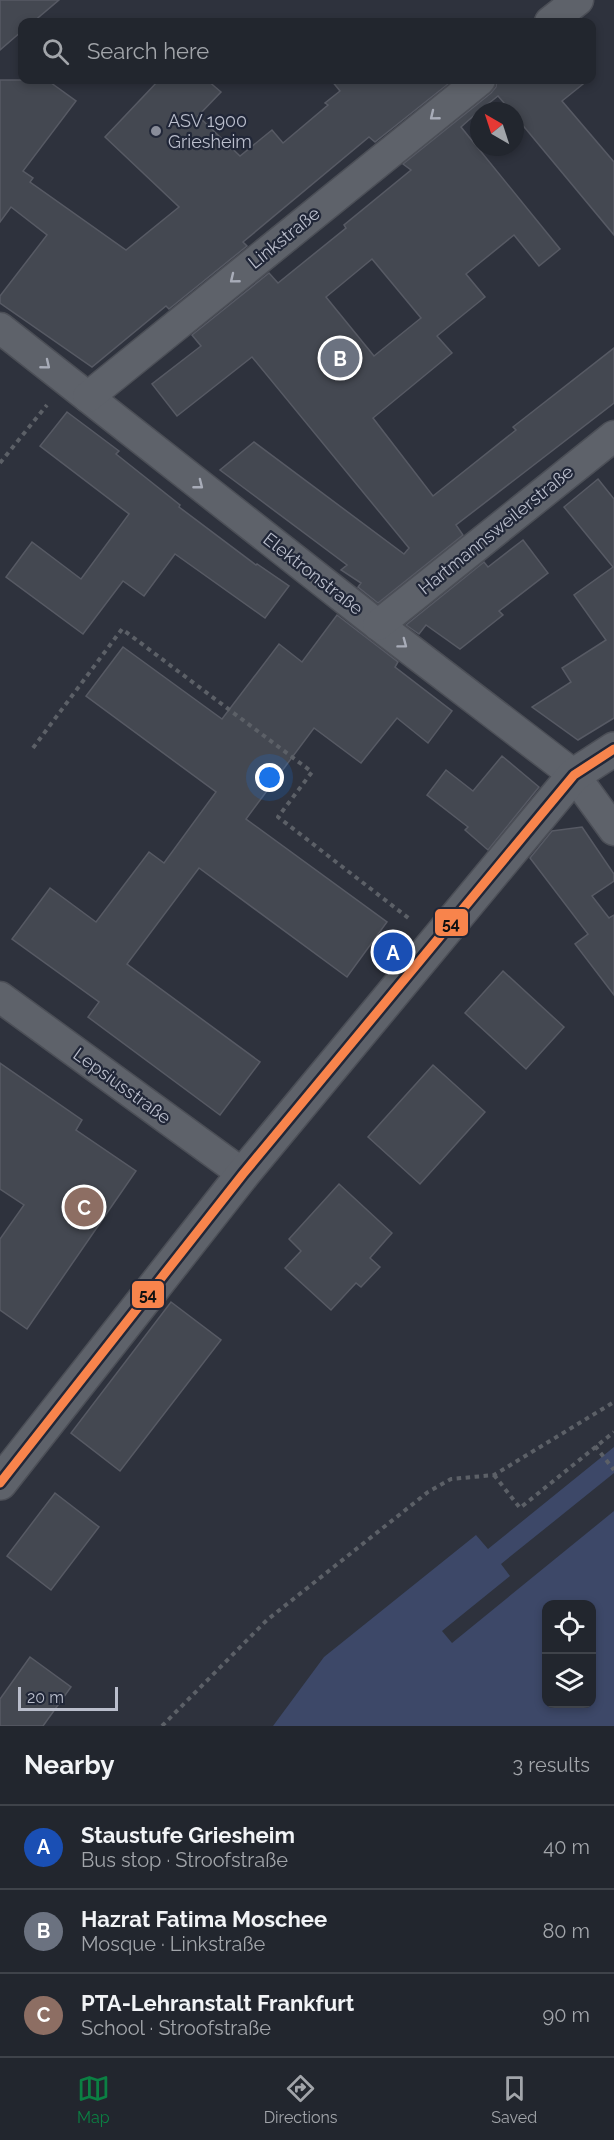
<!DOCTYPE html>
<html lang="en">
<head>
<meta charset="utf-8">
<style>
	:root { --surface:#22262e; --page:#2a2e36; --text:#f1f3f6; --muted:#a2a5aa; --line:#3f434a; --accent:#0b8043 }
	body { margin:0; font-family:Raleway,sans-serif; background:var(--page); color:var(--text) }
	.controls { position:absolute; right:18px; bottom:18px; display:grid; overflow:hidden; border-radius:12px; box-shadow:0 3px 9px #0003 }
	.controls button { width:54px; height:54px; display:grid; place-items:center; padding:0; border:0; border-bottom:2px solid var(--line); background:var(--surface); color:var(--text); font:30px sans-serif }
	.compass { position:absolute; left:470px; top:102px; width:54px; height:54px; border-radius:50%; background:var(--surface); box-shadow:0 3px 9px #0003; rotate:321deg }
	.scale { position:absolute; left:18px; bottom:15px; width:100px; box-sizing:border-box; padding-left:6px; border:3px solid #babecc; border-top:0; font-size:16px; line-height:21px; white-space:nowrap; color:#babecc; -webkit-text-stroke:4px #212738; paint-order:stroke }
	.you { position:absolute; left:270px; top:778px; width:21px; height:21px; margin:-15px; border:4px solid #fff; border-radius:50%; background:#1a73e8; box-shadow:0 0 0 9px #1a73e833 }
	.badge { display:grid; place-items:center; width:39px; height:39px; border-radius:50%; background:var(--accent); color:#fff; font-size:20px; font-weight:700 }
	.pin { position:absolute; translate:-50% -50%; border:3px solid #fff; box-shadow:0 2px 6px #0006 }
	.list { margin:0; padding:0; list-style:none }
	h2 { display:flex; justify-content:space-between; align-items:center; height:78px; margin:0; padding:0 24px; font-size:26px }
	h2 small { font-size:20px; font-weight:400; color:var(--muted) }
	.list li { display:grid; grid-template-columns:39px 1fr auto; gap:18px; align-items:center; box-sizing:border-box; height:84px; padding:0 24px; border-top:2px solid var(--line) }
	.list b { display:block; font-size:22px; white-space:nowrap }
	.list p { margin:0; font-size:20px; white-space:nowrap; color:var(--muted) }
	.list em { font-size:20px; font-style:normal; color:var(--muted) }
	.icon { flex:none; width:33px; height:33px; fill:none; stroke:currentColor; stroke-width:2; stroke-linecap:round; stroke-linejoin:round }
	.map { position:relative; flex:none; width:614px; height:1726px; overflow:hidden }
	.search { position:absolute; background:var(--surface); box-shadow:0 3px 9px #0003; left:18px; right:18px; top:18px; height:66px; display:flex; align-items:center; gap:15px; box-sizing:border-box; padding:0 21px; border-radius:12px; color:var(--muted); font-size:22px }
	.sheet { height:330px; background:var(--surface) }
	nav { display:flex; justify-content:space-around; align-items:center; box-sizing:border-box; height:84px; border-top:2px solid var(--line); background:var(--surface); font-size:16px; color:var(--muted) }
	nav a { display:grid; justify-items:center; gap:3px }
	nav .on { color:var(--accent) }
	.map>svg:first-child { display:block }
	.water { fill:#3d4868; fill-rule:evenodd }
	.building { fill:#444851; stroke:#575a64; stroke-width:1.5; fill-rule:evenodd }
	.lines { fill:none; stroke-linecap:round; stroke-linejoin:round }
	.minor-casing { stroke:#4c4f57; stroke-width:33 }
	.tertiary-casing { stroke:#4c4f57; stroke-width:36 }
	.path { stroke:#5c6067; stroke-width:4; stroke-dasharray:4.5 4.5; stroke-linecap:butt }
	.minor { stroke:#5e626a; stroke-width:30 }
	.tertiary { stroke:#5e626a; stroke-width:33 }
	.bus-1-casing { stroke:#212738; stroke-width:14 }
	.bus-1 { stroke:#f8844c; stroke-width:9 }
	.oneway { stroke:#a8acb8 }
	.poi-dot { fill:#898d9a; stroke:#212738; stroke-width:2 }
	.labels { text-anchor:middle; stroke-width:4.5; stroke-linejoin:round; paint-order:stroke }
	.poi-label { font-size:18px; fill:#babecc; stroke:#212738; text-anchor:start }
	.street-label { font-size:18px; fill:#babecc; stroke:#212738 }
	.line-badge { stroke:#212738; stroke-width:2 }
	.pale-badge-label { font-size:16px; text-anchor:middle; font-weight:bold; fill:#111 }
</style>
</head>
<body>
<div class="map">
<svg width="614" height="1726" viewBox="0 0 614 1726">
	<rect width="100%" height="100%" fill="#2e323d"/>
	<path class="water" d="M614,1447V1473L501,1564L510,1576L442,1631L452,1643L614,1511V1726H273L324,1657L476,1535L488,1549ZM592,1604V1704H546V1604Z"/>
	<g class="building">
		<path d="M0,0H59L33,22H22V31L0,50Z"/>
		<path d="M0,80H47L76,101L23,171L33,178L30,182L126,250L179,207L105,137L159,80H207L221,92L198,116L240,156L272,130L283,143L328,105L325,103L340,91L331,80H453L375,142L369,137L243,242L247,246L169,309L166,306L92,367L0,303V296L47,235L11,207L0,222Z"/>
		<path d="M497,80H588L562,101L614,162V235L515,116V111H511L498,96L479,111L461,127L560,249L539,266L514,235L466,274L485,297L437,336L452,353L373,418L433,496L516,430L513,427L614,348V403L456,525L463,535L378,603L358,587L361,583L341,570L347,565L220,470L254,442L404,554L409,548L252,357L177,416L152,384L201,346L192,335L269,273L278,283L346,228L344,225L411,170L403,164L491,93L496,87ZM372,259L421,318L374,356L326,297Z"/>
		<path d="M67,412L119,451L116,454L180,505L179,507L256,565L257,564L289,586L265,618L175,554L144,596L123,581L83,634L6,577L32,542L81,579L129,514L40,446Z"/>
		<path d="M598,479L614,499V718L578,740L532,707L571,682L562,668L606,640L574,595L613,567L564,507Z"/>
		<path d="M523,540L548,573L499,611L503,615L460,649L426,625L419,634L406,625L484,562L488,567Z"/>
		<path d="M337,615L398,662L395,667L452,711L428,743L397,718L361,763L314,728L246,819L387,922L347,977L199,868L127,964L260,1062L220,1115L88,1017L99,1002L12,939L50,888L96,922L149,852L164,863L216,792L86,696L123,647L222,719L279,644L302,662Z"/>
		<path d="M502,756L539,787L488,850L465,830L468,827L427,795L446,770L473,791Z"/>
		<path d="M582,827L614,874V881L592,896L609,918L614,915V995L575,944L588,934L530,858L552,831Z"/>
		<path d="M503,971L564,1027L526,1069L465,1013Z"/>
		<path d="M0,1063L82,1120L76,1130L136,1171L27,1329L0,1310V1239L24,1205L0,1189Z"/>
		<path d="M433,1065L485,1112L420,1184L368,1137Z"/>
		<path d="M339,1184L392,1233L370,1258L380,1267L361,1287L356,1283L331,1310L285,1268L301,1251L289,1239Z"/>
		<path d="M171,1302L221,1340L120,1471L71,1433Z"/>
		<path d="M55,1493L99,1527L51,1590L7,1556Z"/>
		<path d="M30,1657L71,1687L43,1726H0V1699Z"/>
	</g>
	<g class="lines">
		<defs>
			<g id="minor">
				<path d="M550,22L578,0"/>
				<path d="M0,328L378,625L574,775L614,830"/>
				<path d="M88,397L480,80"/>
				<path d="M378,625L614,436"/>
				<path d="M0,997L243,1174"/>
			</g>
			<path id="tertiary" d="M0,1483L243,1174L574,775L614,749"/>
		</defs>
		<use href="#minor" class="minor-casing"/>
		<use href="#tertiary" class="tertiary-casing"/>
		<g class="path">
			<path d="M0,463L47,405"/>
			<path d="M33,748L122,629L312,772L278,817L411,920"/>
			<path d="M595,1446L614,1470"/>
			<path d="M494,1475L520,1508L614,1432"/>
			<path d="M162,1726L267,1620L428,1492L451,1479L494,1475L614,1402"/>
		</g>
		<use href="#minor" class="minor"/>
		<use href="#tertiary" class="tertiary"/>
		<defs>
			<path id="bus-1" d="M0,1483L243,1174L574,775L614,749"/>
		</defs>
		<use href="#bus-1" class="bus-1-casing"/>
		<use href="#bus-1" class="bus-1"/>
	</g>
	<defs><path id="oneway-chevron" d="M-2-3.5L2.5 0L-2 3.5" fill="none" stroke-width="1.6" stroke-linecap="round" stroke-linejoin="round" transform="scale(1.5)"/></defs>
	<g class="oneway">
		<use href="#oneway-chevron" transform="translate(434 116) rotate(141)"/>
		<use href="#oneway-chevron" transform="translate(234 279) rotate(141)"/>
		<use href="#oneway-chevron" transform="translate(46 365) rotate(39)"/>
		<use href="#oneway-chevron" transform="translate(199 485) rotate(38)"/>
		<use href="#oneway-chevron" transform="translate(403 644) rotate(37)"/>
	</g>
	<circle class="poi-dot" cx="156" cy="131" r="6"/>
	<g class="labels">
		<g class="poi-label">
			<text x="168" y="127">ASV 1900<tspan x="168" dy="21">Griesheim</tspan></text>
		</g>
		<g class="street-label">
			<text transform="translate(284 238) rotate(-39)" y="6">Linkstraße</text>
			<text transform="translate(496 530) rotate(-39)" y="6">Hartmannsweilerstraße</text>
			<text transform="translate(313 574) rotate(38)" y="6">Elektronstraße</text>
			<text transform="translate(122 1086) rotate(36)" y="6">Lepsiusstraße</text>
		</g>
	</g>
	<g class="line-badge">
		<rect x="434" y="908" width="35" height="29" rx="6" fill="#f8844c"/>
		<rect x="131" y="1280" width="34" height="29" rx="6" fill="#f8844c"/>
	</g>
	<g class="pale-badge-label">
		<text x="451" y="929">54</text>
		<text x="148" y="1300">54</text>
	</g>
</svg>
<div class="controls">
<button><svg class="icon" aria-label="locate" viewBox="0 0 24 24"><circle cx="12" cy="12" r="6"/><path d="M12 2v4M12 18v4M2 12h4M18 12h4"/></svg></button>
<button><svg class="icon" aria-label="layers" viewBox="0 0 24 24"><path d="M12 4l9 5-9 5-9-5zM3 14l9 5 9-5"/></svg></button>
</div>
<svg class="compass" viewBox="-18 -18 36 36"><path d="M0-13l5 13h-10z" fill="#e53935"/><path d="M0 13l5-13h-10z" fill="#a2a5aa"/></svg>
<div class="scale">20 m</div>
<div class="you"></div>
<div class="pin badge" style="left:393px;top:952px;background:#1a4fb4">A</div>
<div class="pin badge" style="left:340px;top:358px;background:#6b7280">B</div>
<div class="pin badge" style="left:84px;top:1207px;background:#8d6e63">C</div>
<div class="search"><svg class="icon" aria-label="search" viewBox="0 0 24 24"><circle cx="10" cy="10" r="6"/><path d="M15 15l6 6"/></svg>Search here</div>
</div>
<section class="sheet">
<h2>Nearby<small>3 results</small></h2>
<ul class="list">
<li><span class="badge" style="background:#1a4fb4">A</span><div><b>Staustufe Griesheim</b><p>Bus stop · Stroofstraße</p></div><em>40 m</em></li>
<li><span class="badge" style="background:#6b7280">B</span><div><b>Hazrat Fatima Moschee</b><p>Mosque · Linkstraße</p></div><em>80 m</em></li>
<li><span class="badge" style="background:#8d6e63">C</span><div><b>PTA-Lehranstalt Frankfurt</b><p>School · Stroofstraße</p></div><em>90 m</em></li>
</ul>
</section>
<nav>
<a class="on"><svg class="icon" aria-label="map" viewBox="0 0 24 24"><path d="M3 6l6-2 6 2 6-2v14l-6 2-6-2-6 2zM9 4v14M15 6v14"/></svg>Map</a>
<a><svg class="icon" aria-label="directions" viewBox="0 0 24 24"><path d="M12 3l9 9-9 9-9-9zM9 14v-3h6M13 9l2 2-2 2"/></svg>Directions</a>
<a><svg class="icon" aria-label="saved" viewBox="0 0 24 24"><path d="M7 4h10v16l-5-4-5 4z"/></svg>Saved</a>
</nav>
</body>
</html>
